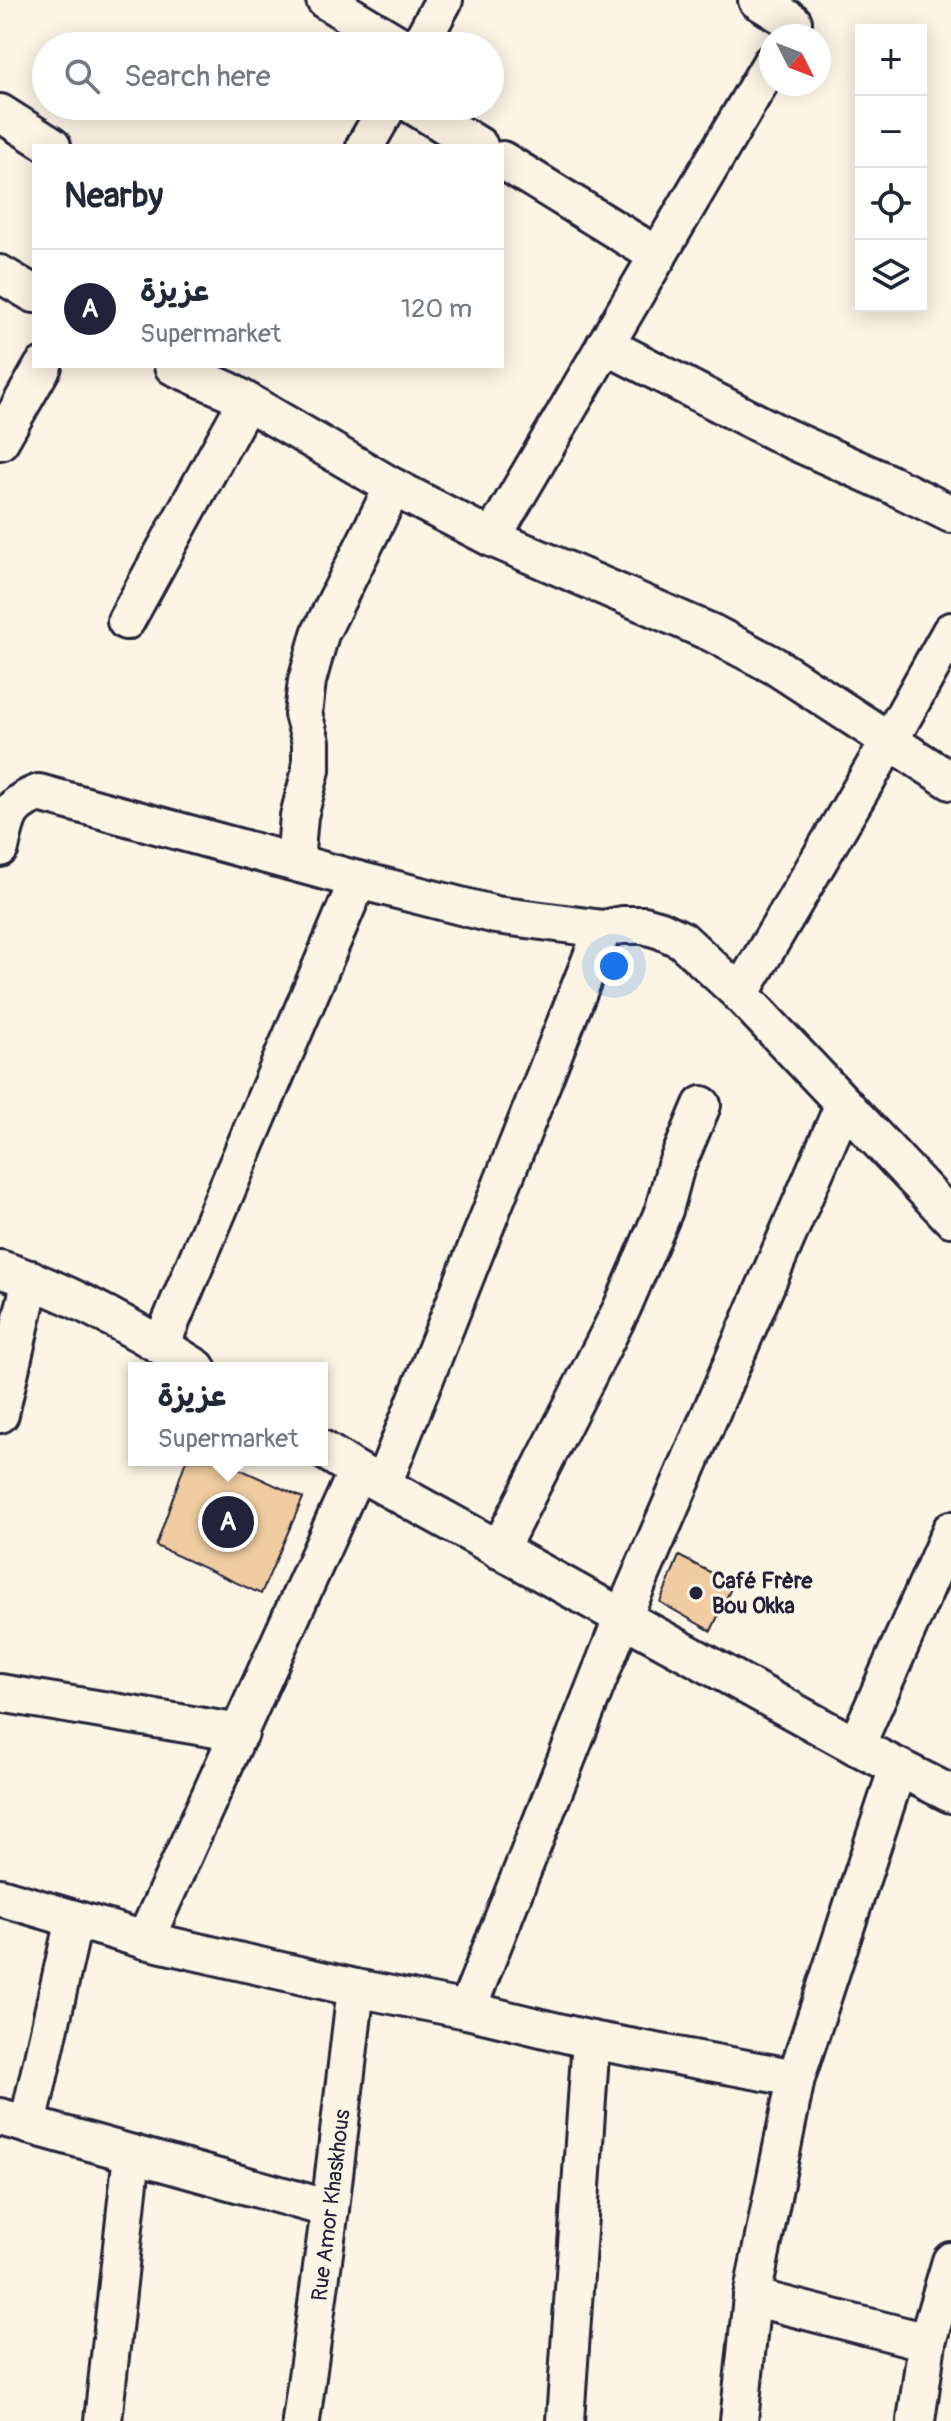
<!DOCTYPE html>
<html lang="en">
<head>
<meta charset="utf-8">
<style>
	:root { --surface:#fff; --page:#f6f6f7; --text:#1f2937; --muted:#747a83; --line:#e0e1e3; --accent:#22223b }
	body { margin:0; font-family:Pangolin,"Playpen Sans Arabic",sans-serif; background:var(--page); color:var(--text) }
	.controls { position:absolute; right:24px; top:24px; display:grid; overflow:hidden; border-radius:0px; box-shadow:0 4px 20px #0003 }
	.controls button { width:72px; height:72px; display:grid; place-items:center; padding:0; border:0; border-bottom:2px solid var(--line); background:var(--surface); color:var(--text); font:40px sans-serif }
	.compass { position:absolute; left:759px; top:24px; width:72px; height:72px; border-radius:50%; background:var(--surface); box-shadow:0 4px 20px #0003; rotate:132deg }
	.you { position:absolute; left:614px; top:966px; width:28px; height:28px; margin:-20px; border:6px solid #fff; border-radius:50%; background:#1a73e8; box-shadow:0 0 0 12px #1a73e833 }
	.badge { display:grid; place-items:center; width:52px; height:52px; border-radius:50%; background:var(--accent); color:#fff; font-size:26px; font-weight:700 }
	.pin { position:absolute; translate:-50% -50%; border:4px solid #fff; box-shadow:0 2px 8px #0006 }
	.popup { position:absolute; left:128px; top:1362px; width:200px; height:104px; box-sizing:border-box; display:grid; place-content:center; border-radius:0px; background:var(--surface); filter:drop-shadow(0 2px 6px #0005); font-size:26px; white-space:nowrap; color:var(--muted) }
	.popup b { font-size:30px; color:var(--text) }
	.popup::after { content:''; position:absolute; left:50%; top:100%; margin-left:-16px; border:16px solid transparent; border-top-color:var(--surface) }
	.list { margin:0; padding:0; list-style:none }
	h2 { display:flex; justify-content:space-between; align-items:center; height:104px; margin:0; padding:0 32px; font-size:34px }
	h2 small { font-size:26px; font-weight:400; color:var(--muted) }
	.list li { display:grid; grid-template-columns:52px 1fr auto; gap:24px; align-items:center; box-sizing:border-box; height:120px; padding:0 32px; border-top:2px solid var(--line) }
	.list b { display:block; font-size:30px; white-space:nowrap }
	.list p { margin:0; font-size:26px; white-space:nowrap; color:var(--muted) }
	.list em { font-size:26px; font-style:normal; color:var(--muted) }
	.icon { flex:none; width:44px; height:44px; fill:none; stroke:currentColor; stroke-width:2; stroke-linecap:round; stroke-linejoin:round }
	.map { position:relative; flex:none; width:951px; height:2421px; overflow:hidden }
	.search { position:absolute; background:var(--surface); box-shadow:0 4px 20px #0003; left:32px; top:32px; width:472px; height:88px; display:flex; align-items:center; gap:20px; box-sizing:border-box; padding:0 28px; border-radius:44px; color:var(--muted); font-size:30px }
	.panel { position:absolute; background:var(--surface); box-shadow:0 4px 20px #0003; left:32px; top:144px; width:472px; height:224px; border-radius:0px }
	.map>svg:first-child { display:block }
	.building { fill:#f0cca0; stroke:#22223b; stroke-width:2 }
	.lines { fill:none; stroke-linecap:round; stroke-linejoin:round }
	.street-casing { stroke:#22223b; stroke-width:42 }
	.street { stroke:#fcf5e5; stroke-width:36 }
	.poi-dot { fill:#22223b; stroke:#fcf5e5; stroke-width:3 }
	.labels { text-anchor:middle; stroke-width:6; stroke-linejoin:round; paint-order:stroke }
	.poi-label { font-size:22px; font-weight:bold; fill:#22223b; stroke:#fcf5e5; text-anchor:start }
	.street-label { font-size:22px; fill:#22223b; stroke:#fcf5e5 }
</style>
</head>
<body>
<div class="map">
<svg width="951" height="2421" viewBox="0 0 951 2421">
	<rect width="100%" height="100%" fill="#fcf5e5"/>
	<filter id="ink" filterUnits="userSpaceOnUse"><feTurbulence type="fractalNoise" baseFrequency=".0125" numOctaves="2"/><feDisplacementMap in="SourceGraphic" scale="16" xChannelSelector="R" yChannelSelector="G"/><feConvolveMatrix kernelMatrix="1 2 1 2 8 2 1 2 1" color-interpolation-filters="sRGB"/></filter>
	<g filter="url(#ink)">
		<g class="building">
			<path d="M186,1460H220L303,1498L261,1594L156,1546Z"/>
			<path d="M679,1556L733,1584L711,1631L660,1602Z"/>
		</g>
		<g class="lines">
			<defs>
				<g id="street">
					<path d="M325,0L401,46"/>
					<path d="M757,0L793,22"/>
					<path d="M419,46L444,0"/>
					<path d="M414,106L479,146"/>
					<path d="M0,113L52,146"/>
					<path d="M365,146L388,106"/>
					<path d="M502,160L658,256"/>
					<path d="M0,274L34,294"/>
					<path d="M605,345L785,437L888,483L951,514"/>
					<path d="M173,366L229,391L393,487L492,538L712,633L775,666L951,781"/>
					<path d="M0,441L43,366"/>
					<path d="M492,538L771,63"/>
					<path d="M126,621L246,402"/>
					<path d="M0,848C7,817 7,805 39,793L358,880L496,915L603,929L622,925H644L661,930L682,940L740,994L844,1104L622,1619L467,2010"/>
					<path d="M295,862L299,816L311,770V742L303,714L307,681L320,634L393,487"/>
					<path d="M740,994L890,740L951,631"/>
					<path d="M844,1104L951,1218"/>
					<path d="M0,1269C69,1291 136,1329 197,1368"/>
					<path d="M161,1345L358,880"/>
					<path d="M0,1414L31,1279"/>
					<path d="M322,1449L357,1471L856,1746L951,1794"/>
					<path d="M383,1484L603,929"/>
					<path d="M499,1550L622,1308L664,1210L675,1169L702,1105"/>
					<path d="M0,1693L240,1733"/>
					<path d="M856,1746L951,1530"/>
					<path d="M0,1897L145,1940L356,1988L467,2010L591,2040L796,2078"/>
					<path d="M145,1940L357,1471"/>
					<path d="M0,2117L330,2209"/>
					<path d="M28,2125L74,1919"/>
					<path d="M752,2297L927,2342"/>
					<path d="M103,2421L132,2154"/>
					<path d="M301,2421L330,2209L356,1988"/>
					<path d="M565,2421L591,2040"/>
					<path d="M739,2421L752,2297L796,2078L898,1767"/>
					<path d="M916,2421L927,2342L951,2261"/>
				</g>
			</defs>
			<use href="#street" class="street-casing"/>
			<use href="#street" class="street"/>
		</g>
	</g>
	<circle class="poi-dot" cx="696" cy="1593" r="8"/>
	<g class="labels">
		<g class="poi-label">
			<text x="712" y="1588">Café Frère<tspan x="712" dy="25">Bou Okka</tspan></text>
		</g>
		<g class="street-label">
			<text transform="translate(330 2205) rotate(-83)" y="8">Rue Amor Khaskhous</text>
		</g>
	</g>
</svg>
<div class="controls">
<button>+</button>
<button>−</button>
<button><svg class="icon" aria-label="locate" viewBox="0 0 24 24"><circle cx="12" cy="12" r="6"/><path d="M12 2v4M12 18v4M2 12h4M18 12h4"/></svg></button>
<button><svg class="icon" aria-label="layers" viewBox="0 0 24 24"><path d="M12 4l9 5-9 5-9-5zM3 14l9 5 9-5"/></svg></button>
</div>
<svg class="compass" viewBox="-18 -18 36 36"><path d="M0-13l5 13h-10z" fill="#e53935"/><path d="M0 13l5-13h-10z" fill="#747a83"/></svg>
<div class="you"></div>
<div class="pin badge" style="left:228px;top:1522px">A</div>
<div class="popup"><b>عزيزة</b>Supermarket</div>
<div class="search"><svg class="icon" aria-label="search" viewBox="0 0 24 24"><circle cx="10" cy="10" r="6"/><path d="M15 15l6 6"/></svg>Search here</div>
<section class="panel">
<h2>Nearby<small></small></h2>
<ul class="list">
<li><span class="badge">A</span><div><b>عزيزة</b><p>Supermarket</p></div><em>120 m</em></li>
</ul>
</section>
</div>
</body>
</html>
